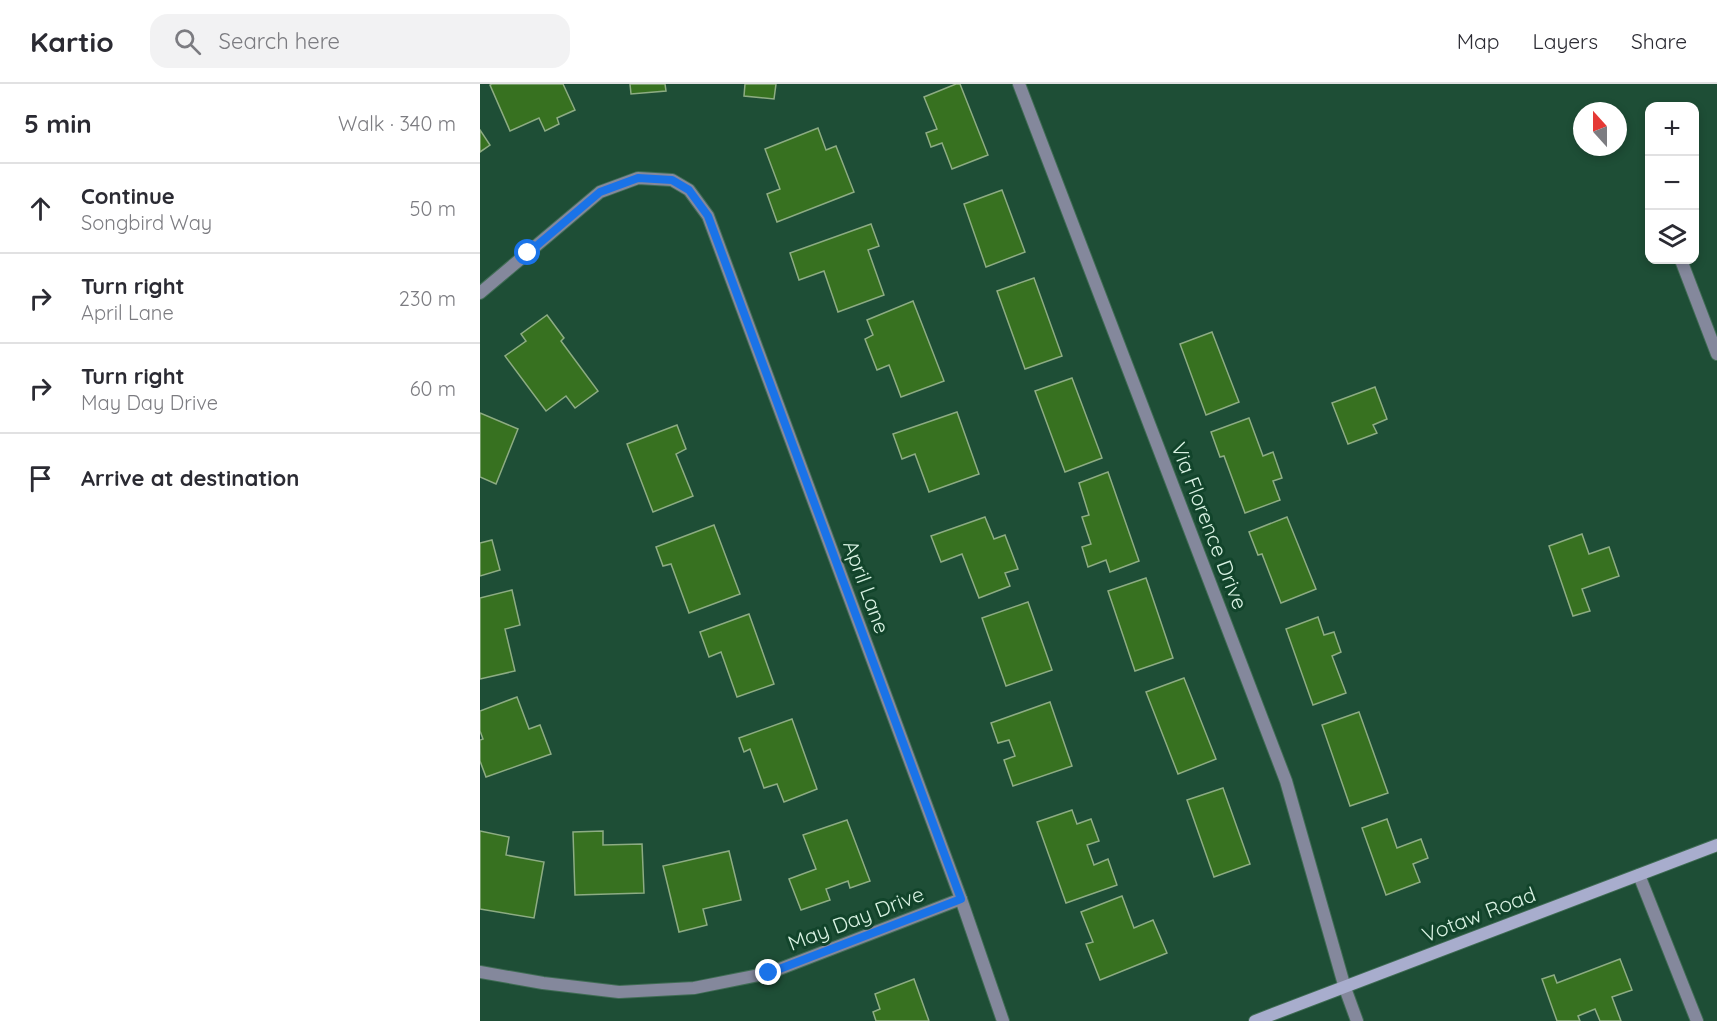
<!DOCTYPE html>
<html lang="en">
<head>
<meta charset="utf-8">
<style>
	:root { --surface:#fff; --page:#f2f2f3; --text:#2b2b33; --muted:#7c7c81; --line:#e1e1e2 }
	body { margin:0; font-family:Quicksand,sans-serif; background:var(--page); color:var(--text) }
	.controls { position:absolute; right:18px; top:18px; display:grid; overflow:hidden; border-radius:12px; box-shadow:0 3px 9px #0003 }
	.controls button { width:54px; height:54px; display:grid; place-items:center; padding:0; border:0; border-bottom:2px solid var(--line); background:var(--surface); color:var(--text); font:30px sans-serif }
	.compass { position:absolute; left:1093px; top:18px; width:54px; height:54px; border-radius:50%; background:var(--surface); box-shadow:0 3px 9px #0003; rotate:339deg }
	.stop { position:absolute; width:18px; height:18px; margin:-14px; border:4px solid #1a73e8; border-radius:50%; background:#fff }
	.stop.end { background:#1a73e8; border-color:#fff; box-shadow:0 2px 6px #0008 }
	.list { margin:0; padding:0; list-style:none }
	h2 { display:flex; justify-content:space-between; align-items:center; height:78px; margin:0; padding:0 24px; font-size:26px }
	h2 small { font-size:20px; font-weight:400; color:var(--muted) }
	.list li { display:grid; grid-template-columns:39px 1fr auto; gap:18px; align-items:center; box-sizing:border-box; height:90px; padding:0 24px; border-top:2px solid var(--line) }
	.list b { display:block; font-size:22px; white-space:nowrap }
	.list p { margin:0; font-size:20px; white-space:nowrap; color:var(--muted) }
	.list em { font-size:20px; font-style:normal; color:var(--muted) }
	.icon { flex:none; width:33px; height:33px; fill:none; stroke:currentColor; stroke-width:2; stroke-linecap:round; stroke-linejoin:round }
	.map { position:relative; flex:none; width:1237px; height:937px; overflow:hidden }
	header { display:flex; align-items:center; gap:36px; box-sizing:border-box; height:84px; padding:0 30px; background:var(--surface); border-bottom:2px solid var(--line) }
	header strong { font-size:28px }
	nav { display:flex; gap:33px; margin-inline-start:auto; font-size:21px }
	.search { width:420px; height:54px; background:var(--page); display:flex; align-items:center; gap:15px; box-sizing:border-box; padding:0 21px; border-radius:18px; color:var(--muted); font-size:22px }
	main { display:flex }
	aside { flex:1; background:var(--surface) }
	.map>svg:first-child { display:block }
	.building { fill:#377120; stroke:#8dac83; stroke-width:1.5 }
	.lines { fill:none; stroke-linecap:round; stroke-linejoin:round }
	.street-casing { stroke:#406c55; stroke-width:14 }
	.secondary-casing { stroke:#406c55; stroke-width:14 }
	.street { stroke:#84889c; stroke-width:12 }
	.secondary { stroke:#a8adcd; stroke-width:12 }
	.route { stroke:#1a73e8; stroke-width:8 }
	.labels { text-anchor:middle; stroke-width:6; stroke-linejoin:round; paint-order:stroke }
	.street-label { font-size:21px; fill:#d9f2e3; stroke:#12442b }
</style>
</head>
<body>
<header>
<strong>Kartio</strong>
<div class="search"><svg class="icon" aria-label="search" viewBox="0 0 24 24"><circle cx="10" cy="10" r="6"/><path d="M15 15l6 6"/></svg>Search here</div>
<nav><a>Map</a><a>Layers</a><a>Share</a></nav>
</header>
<main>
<aside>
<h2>5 min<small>Walk · 340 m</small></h2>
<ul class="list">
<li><svg class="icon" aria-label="ahead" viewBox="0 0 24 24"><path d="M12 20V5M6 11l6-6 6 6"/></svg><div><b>Continue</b><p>Songbird Way</p></div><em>50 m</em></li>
<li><svg class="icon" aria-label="right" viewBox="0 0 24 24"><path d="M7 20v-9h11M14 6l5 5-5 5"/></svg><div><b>Turn right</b><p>April Lane</p></div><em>230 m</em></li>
<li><svg class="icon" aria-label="right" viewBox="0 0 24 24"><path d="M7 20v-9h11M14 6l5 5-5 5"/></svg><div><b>Turn right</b><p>May Day Drive</p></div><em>60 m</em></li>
<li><svg class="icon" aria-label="arrive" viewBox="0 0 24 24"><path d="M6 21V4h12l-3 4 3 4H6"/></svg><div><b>Arrive at destination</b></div></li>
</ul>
</aside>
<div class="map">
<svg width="1237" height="937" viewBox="0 0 1237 937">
	<rect width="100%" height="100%" fill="#1e4e36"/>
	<g class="building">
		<path d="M12,0H83L95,26L77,34L79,40L65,47L59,34L30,47L10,1Z"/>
		<path d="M150,0H185L186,7L151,10Z"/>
		<path d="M265,0H296L294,15L264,12Z"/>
		<path d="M476,0H480L508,71L472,85L462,59L451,63L446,49L457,45L444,13Z"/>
		<path d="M338,44L346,66L356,62L374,108L297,138L287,110L300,105L285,65Z"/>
		<path d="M0,46L10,61L0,68Z"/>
		<path d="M522,106L545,168L506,183L484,120Z"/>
		<path d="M391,140L399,162L388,166L404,211L358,228L344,187L319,196L310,169Z"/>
		<path d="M554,194L582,272L545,285L517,207Z"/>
		<path d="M433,217L464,297L421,313L409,281L397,286L385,255L393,251L387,236Z"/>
		<path d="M67,231L84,254L81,257L118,307L95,324L86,312L66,327L25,272L46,257L41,250Z"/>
		<path d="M732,248L759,318L726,331L700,260Z"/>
		<path d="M592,294L622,374L585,388L555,307Z"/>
		<path d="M895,303L907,335L893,341L897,349L868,360L852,319Z"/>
		<path d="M477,328L499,390L449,408L435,370L422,375L413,350Z"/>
		<path d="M0,329L38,345L16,400L0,393Z"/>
		<path d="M769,334L783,372L793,368L802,394L793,397L800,416L765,429L744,372L740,373L731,348Z"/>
		<path d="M197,341L206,365L196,370L213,412L173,428L147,360Z"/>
		<path d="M628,388L659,477L630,488L626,476L608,483L602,463L611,460L602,433L609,431L599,399Z"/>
		<path d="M505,433L514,455L525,451L538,485L525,489L530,502L499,514L482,470L461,478L451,452Z"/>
		<path d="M807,433L836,505L801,519L782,470L778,471L769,448Z"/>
		<path d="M234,441L260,510L209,529L191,480L183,482L176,463Z"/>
		<path d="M1102,450L1109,470L1129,463L1139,492L1102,505L1110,527L1093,532L1069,462Z"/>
		<path d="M12,456L20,486L0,492V459Z"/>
		<path d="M666,494L693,574L655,587L628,507Z"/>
		<path d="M32,506L40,541L25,545L35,587L0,595V514Z"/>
		<path d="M548,518L572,586L526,602L502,534Z"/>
		<path d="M269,530L294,600L257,613L241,568L229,573L220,548Z"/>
		<path d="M838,533L844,551L854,548L861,568L852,572L866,609L833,621L806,545Z"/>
		<path d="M704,594L736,675L698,690L666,608Z"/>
		<path d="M37,613L49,645L60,641L71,670L6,693L0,677V656L3,655L0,647V627Z"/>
		<path d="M570,618L592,682L533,702L524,676L535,672L529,656L518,659L511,639Z"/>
		<path d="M879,628L908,709L870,722L842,641Z"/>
		<path d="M312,635L337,705L304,718L297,700L284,704L270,665L264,668L259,654Z"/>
		<path d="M743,704L770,780L734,793L707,716Z"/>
		<path d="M592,726L597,740L611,735L619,757L607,761L614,781L628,775L637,801L586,819L557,738Z"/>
		<path d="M907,735L917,764L941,755L948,774L933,780L940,798L906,811L882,744Z"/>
		<path d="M367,736L390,797L370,804L368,797L346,805L350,816L321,826L309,795L336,785L323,751Z"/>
		<path d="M0,747L29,753L26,771L64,778L54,834L0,825Z"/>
		<path d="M123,747V761L162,760L164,809L95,811L93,748Z"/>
		<path d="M249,767L261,816L223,825L227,841L199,848L183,782Z"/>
		<path d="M642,812L654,844L673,836L687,869L620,896L606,860L613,858L601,828Z"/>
		<path d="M1140,875L1152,906L1132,913L1141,937H1120L1115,925L1098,932L1100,937H1077L1062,895L1074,891L1077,899Z"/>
		<path d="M434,895L449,937H396L393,928L400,925L395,910Z"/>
	</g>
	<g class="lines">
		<defs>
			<g id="street">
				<path d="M539,0L806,697L865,904L877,937"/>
				<path d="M1201,176L1237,270"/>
				<path d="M0,209L120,108L158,94L192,96L209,106L228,132L481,815L523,937"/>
				<path d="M1159,791L1217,937"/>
				<path d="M0,888L63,899L139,908L214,904L289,889L481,815"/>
			</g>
			<path id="secondary" d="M775,937L1237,761"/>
		</defs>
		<use href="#street" class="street-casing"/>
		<use href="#secondary" class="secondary-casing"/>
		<use href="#street" class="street"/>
		<use href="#secondary" class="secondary"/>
	</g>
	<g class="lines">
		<path class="route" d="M48,169L120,108L158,94L192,96L209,106L228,132L481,815L289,889"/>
	</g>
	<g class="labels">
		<g class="street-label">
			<text transform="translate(729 442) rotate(69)" y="7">Via Florence Drive</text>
			<text transform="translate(386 503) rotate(70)" y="7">April Lane</text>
			<text transform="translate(999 831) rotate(-21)" y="7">Votaw Road</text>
			<text transform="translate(376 835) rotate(-21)" y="7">May Day Drive</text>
		</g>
	</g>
</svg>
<div class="controls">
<button>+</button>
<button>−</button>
<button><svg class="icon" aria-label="layers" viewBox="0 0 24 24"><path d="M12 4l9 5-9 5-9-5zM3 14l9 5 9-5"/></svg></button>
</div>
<svg class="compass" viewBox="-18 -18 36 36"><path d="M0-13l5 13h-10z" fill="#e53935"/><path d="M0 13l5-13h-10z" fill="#7c7c81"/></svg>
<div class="stop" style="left:48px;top:169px"></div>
<div class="stop end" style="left:289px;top:889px"></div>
</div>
</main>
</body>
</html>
